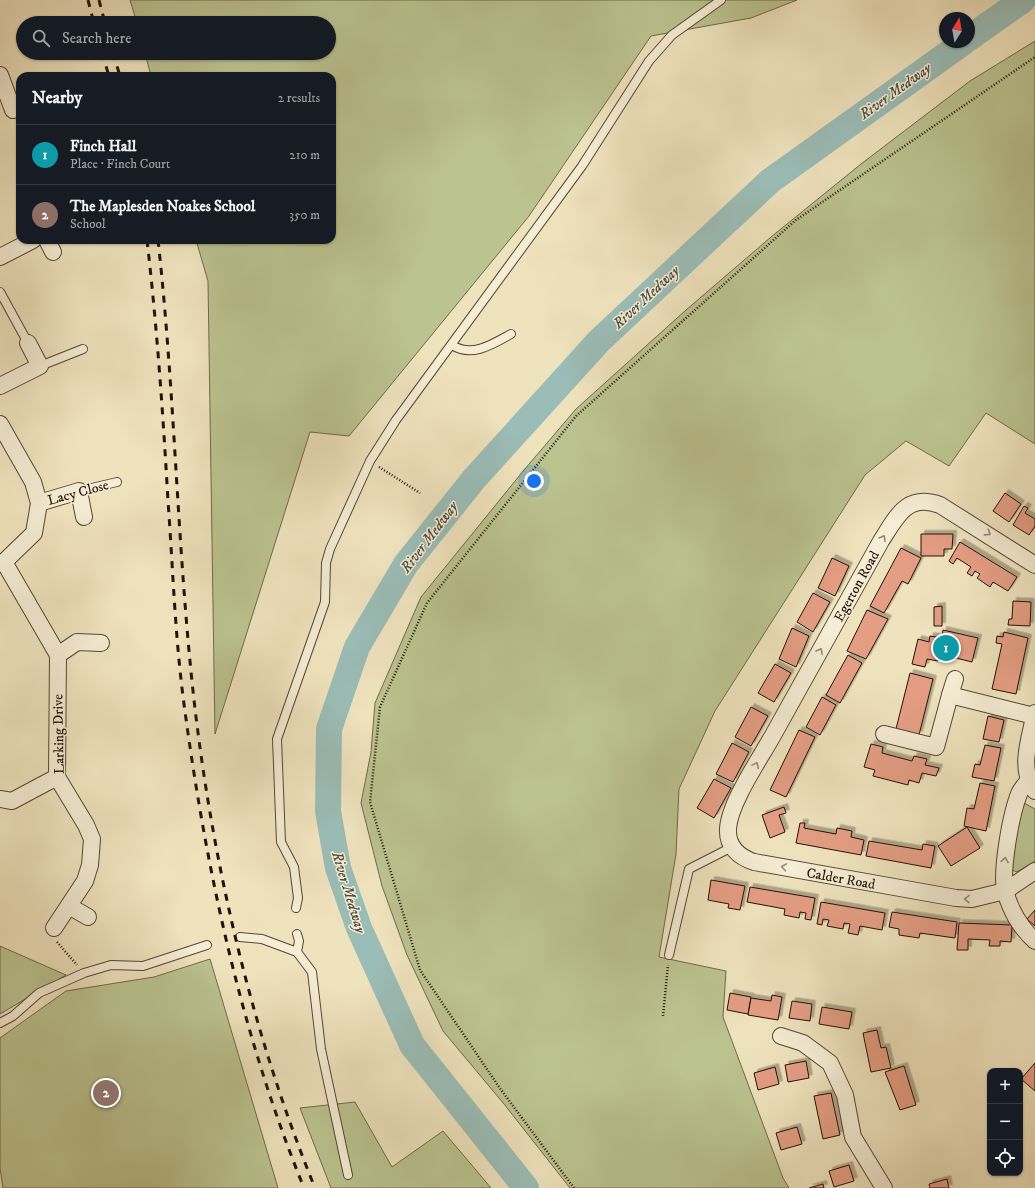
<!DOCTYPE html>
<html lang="en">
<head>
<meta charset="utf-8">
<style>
	:root { --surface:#171b24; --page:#20242c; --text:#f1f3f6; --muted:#9ea1a6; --line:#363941; --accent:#c59692 }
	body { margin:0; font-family:"IM FELL DW Pica",serif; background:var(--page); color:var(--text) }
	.controls { position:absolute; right:12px; bottom:12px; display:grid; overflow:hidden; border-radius:8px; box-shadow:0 1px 3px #0004 }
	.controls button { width:36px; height:36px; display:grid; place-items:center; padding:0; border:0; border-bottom:1px solid var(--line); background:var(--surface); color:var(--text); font:20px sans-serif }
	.compass { position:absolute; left:939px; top:12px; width:36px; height:36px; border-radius:50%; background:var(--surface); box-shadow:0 1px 3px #0004; rotate:11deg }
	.you { position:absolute; left:534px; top:481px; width:14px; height:14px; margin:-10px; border:3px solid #fff; border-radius:50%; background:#1a73e8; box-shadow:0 0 0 6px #1a73e833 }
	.badge { display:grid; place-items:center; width:26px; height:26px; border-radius:50%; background:var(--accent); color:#fff; font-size:13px; font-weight:700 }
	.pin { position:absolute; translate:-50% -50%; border:2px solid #fff; box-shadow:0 1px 4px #0006 }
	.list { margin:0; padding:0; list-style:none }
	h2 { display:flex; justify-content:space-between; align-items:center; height:52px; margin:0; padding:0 16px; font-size:17px }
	h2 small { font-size:13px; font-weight:400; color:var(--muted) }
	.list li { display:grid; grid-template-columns:26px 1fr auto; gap:12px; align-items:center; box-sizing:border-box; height:60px; padding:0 16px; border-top:1px solid var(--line) }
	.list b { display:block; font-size:15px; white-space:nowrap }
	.list p { margin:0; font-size:13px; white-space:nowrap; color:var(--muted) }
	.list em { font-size:13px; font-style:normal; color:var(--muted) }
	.icon { flex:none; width:22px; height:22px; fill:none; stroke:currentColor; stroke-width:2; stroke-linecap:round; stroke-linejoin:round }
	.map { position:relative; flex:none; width:1035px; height:1188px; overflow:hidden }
	.search { position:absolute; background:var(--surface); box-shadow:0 1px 3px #0004; left:16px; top:16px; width:320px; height:44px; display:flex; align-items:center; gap:10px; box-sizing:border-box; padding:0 14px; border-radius:22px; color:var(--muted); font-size:15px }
	.panel { position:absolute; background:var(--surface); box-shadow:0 1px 3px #0004; left:16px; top:72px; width:320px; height:172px; border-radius:12px }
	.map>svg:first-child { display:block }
	.green { fill:#bbc390; stroke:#6f6a4a }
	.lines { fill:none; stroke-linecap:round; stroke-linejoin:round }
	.river { stroke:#9bbdb7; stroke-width:26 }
	.building { fill:#e59e84; stroke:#231105; filter:url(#shadow) }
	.lane-casing { stroke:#564633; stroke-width:10 }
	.street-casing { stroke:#564633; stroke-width:18 }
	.path { stroke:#231105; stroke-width:2.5; stroke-dasharray:1 2; stroke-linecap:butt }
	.lane { stroke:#f5edd5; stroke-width:8 }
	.street { stroke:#f5edd5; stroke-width:16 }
	.rail { stroke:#231105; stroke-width:3; stroke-dasharray:7 7; stroke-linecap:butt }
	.oneway { stroke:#968a77 }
	.labels { text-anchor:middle; stroke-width:3; stroke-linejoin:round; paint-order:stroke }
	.street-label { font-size:14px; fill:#231105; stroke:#f5edd5 }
	.water-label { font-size:15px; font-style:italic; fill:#4d4d43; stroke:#f5edd5 }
</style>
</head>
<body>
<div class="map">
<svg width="1035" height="1188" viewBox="0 0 1035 1188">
	<defs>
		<filter id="shadow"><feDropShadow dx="3.5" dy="-3.5" stdDeviation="0" flood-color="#0004"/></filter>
	</defs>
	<rect width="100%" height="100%" fill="#efe3be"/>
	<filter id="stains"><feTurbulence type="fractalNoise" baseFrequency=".005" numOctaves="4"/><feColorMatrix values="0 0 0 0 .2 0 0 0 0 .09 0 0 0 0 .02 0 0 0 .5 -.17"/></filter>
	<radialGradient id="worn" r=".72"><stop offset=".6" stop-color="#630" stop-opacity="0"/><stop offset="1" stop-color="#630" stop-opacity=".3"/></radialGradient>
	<g class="green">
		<path d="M130,0H797L751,18L651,36L529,216L349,436L310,432L215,734L208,281L196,240H332V76H151L145,53H329V23H137Z"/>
		<path d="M1035,41V444L986,413L949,466L906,441L865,475L715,711L679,789L676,854L659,957L726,971L723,1017L783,1178L789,1188H570L504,1104L443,1031L407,955L382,886L361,803L371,752L375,703L421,597L524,470L576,409L686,310L771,237L861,164L970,81Z"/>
		<path d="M1024,803L1035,809V861L1017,872C1010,870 1010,867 1009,860Z"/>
		<path d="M0,946L66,975L0,1014Z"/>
		<path d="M210,959L278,1188H3L0,1168V1038L66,991L154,977Z"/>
		<path d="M355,1102L392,1167L443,1131L491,1188H331L300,1108Z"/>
	</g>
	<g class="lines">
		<g class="river">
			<path d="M969,38L1023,0"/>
			<path d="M526,1188L412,1045L359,928L338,868L328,811L329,729L357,647L406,564L474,479L599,341L770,181L964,42"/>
		</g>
	</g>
	<g class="building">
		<path d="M1005,493L1021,504L1009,522L993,511Z"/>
		<path d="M1024,506L1028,508L1025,513L1035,519V526L1029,535L1013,525Z"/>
		<path d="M921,534H953L952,549H944V556H921Z"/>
		<path d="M960,542L1017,577L1008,591L993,582L990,587L977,578L980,574L975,571L972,576L967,573L971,567L957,558L953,564L949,561Z"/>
		<path d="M901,548L921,558L908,584L902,581L884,613L870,606Z"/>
		<path d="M832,558L849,566L835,596L818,588Z"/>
		<path d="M813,593L830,602L813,632L797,622Z"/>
		<path d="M1013,601L1031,602L1030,626L1008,625L1009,619H1012Z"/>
		<path d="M942,606V626H934V607Z"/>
		<path d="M867,610L888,619L866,659L847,651Z"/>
		<path d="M792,628L809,636L796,667L779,659Z"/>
		<path d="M943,630L978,638L972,662L940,654L938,661L927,659L925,667L912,664L918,639L929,642L930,636L942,638Z"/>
		<path d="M1004,632L1028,638L1016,694L992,689L1002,644L996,643L997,636L1003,637Z"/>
		<path d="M848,655L862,663L840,703L826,695Z"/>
		<path d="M775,664L791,673L774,702L758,693Z"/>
		<path d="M910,673L933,679L919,735L896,729Z"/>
		<path d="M822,697L836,705L820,735L806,727Z"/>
		<path d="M751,707L768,716L751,746L735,737Z"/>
		<path d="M988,716L1004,720L999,742L983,739Z"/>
		<path d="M799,730L815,737L786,797L770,790Z"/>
		<path d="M732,743L749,752L733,782L716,774Z"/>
		<path d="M871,744L883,747L882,753L912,761L914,756L927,759L925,765L939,768L936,776L922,773L919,783L909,780L908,785L873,776L875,770L864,767Z"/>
		<path d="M985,745L1001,748L994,781L972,777L975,764L980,765Z"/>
		<path d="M714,779L731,788L714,818L697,808Z"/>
		<path d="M980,783L995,786L986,831L964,826L967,808L974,809Z"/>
		<path d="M784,807L786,813L779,815L785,832L770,838L762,815Z"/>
		<path d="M800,823H805L804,828L836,834L837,828L852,831L851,837L864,840L861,855L796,843Z"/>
		<path d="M967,827L980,848L951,866L938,846Z"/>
		<path d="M869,841L922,850L923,844L935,846L931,868L866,856Z"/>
		<path d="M711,880L745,886L740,910L728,908L729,904L708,900Z"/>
		<path d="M750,887L815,898L811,920L805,919L806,913L800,912L799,918L784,915L785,909L747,902Z"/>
		<path d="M821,902L885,913L882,930L860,926L858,935L848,933L850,924L844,923L843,929L827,926L829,920L823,919L822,925L817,924Z"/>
		<path d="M1035,910V926L1027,919Z"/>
		<path d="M892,912L957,922L955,938L920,933L919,938L899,935V929L889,927Z"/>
		<path d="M959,923L1012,925L1011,942L1000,941V946H989L990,940L968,939V950H957Z"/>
		<path d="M730,993L751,997L748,1014L727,1010Z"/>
		<path d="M772,995L782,997L778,1020L748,1015L751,998L771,1001Z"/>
		<path d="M792,1001L812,1004L810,1021L789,1018Z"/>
		<path d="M822,1007L852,1012L849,1029L819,1024Z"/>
		<path d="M877,1030L881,1048L886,1047L891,1068L871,1072L863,1033Z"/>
		<path d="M806,1061L809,1078L788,1082L785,1065Z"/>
		<path d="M1035,1063V1091L1021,1079Z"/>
		<path d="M904,1066L916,1105L900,1110L885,1072Z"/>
		<path d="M775,1067L779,1084L758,1090L754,1073Z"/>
		<path d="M831,1093L840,1135L823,1139L814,1096Z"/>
		<path d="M797,1127L802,1144L781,1150L776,1133Z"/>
		<path d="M849,1165L854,1181L834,1187L829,1171Z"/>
		<path d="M947,1179L949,1188H930L929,1184Z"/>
		<path d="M823,1184L824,1188H809Z"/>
	</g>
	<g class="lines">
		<defs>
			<g id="lane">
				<path d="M0,292L28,343"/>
				<path d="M452,345C472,358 493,344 511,334"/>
				<path d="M40,366L83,349"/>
				<path d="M79,491L117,482"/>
				<path d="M296,908L298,898L294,867L281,842L277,739L325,602L326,563L330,549L370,461L396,420L582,166L649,61L672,35L721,0"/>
				<path d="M297,934L299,941L297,952L312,972L321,1049L348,1175"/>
				<path d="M240,937L262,939L297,952"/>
				<path d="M669,955L689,869L732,847"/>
				<path d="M0,1023L13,1016L39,993L84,973L111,965L143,966L207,945"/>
			</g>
			<g id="street">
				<path d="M0,75L13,110"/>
				<path d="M47,240L53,252"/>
				<path d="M0,257L33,240"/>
				<path d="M0,386L40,366L28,343"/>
				<path d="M0,424L33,482L39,503L34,533L4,562L0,563"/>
				<path d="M39,503L79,491L84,517"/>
				<path d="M4,562L58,655L57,777L86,825L92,839L90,865L85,881L54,928"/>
				<path d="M1035,565L940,505C907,493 897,516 881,541C845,606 808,671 772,737C759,760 729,804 728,829C727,847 739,857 754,862L956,898L972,899L1005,891C1011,911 1019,926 1035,941"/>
				<path d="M58,655L77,642L101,643"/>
				<path d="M955,679L950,695L1034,716"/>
				<path d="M1035,713C1030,738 1018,769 1035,791"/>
				<path d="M884,734L936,747L950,695"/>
				<path d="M1028,781C1025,785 1021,789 1019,794C1011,814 1001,869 1005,891L1035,871"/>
				<path d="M0,799L12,801L57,777"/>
				<path d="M69,906L88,917"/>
				<path d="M781,1036L803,1043L830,1063L845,1095L853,1137L884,1188"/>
			</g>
		</defs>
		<use href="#lane" class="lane-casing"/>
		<use href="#street" class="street-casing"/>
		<g class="path">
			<path d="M379,467L420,493"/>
			<path d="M57,942L77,965"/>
			<path d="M663,1016L668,965"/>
			<path d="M574,1188L499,1087L420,970L370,802L380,707L427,603L576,416L796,220L1035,57"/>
		</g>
		<use href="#lane" class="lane"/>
		<use href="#street" class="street"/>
		<g class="rail">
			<path d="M88,0L94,23"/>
			<path d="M99,0L105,23"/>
			<path d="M102,53L109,76"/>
			<path d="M113,53L120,76"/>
			<path d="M147,240C157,327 163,414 168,501C173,569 175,637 184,704C206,870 241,1033 304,1188"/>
			<path d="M158,240C175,393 177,547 194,700C213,866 252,1033 315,1188"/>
		</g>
	</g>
	<defs><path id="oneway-chevron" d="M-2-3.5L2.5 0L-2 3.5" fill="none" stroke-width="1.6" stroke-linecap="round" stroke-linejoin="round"/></defs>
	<g class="oneway">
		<use href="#oneway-chevron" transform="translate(988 533) rotate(33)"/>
		<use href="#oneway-chevron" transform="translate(883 538) rotate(-59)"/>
		<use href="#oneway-chevron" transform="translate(820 651) rotate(-61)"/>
		<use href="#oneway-chevron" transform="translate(756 765) rotate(-62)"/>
		<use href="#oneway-chevron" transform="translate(1005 860) rotate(-81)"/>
		<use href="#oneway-chevron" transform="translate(784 867) rotate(-170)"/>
		<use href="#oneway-chevron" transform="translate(967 899) rotate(-178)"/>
	</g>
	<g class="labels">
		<g class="street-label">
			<text transform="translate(78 492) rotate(-15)" y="5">Lacy Close</text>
			<text transform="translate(856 586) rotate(-61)" y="5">Egerton Road</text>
			<text transform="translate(58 734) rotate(-91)" y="5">Larking Drive</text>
			<text transform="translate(841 878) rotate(10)" y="5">Calder Road</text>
		</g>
		<g class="water-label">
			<text transform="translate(895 91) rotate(-36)" y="5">River Medway</text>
			<text transform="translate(646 297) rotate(-43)" y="5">River Medway</text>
			<text transform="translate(429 537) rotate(-53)" y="5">River Medway</text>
			<text transform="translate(349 892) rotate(73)" y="5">River Medway</text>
		</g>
	</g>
	<rect width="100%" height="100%" filter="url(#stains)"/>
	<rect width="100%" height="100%" fill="url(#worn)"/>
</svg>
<div class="controls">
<button>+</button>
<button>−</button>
<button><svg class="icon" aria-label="locate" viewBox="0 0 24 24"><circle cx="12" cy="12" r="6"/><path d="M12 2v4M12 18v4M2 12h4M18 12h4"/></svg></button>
</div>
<svg class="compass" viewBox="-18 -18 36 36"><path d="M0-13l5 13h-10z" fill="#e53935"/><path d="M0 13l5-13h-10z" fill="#9ea1a6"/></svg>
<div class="you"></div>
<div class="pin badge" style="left:946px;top:648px;background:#0f9aa8">1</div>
<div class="pin badge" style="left:106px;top:1093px;background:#8d6e63">2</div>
<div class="search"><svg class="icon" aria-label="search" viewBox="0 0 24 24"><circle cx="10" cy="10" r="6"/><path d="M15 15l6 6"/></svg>Search here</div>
<section class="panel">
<h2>Nearby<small>2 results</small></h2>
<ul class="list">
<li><span class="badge" style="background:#0f9aa8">1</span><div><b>Finch Hall</b><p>Place · Finch Court</p></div><em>210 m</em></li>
<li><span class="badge" style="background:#8d6e63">2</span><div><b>The Maplesden Noakes School</b><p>School</p></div><em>350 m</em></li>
</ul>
</section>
</div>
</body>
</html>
